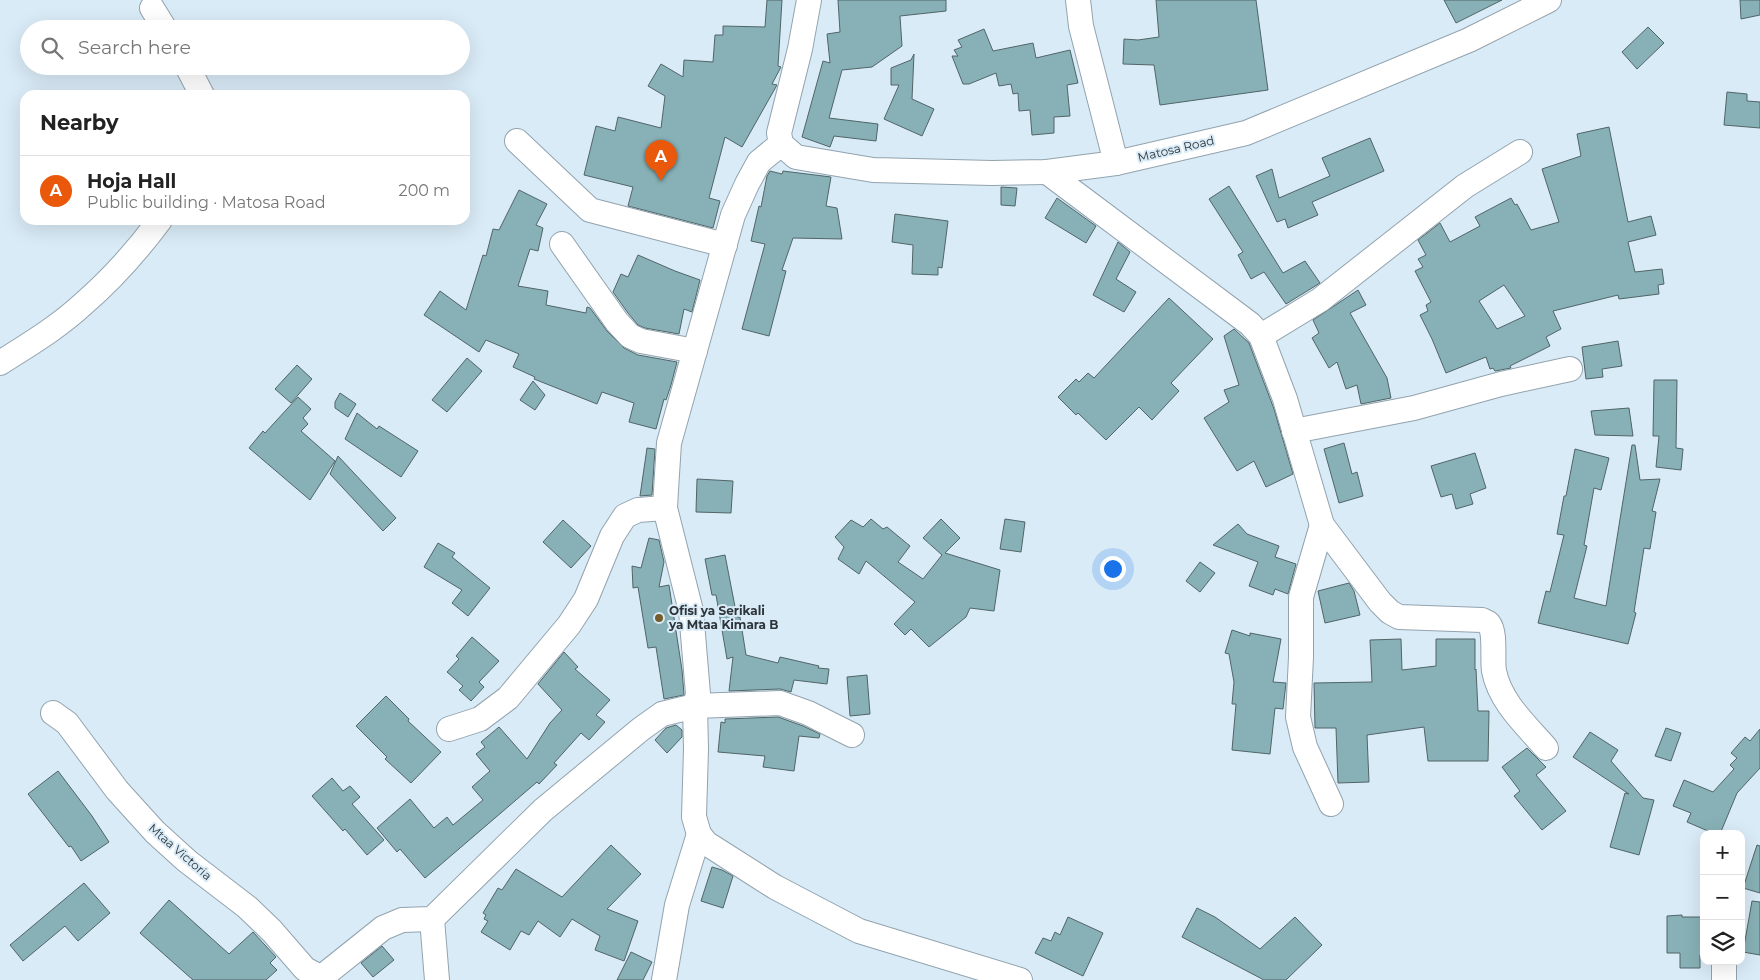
<!DOCTYPE html>
<html lang="en">
<head>
<meta charset="utf-8">
<style>
	:root { --surface:#fff; --page:#f2f2f2; --text:#222; --muted:#767676; --line:#e0e0e0; --accent:#ea580c }
	body { margin:0; font-family:Montserrat,sans-serif; background:var(--page); color:var(--text) }
	.controls { position:absolute; right:15px; bottom:15px; display:grid; overflow:hidden; border-radius:10px; box-shadow:0 5px 20px #0002 }
	.controls button { width:45px; height:45px; display:grid; place-items:center; padding:0; border:0; border-bottom:1px solid var(--line); background:var(--surface); color:var(--text); font:25px sans-serif }
	.you { position:absolute; left:1112px; top:568px; width:18px; height:18px; margin:-12px; border:4px solid #fff; border-radius:50%; background:#1a73e8; box-shadow:0 0 0 8px #1a73e833 }
	.badge { display:grid; place-items:center; width:32px; height:32px; border-radius:50%; background:var(--accent); color:#fff; font-size:16px; font-weight:700 }
	.pin { position:absolute; translate:-50% -41px; filter:drop-shadow(0 1px 2px #0008) }
	.pin::after { content:''; position:absolute; top:26px; width:18px; height:15px; background:inherit; clip-path:polygon(0 0,100% 0,50% 100%) }
	.list { margin:0; padding:0; list-style:none }
	h2 { display:flex; justify-content:space-between; align-items:center; height:65px; margin:0; padding:0 20px; font-size:21px }
	h2 small { font-size:16px; font-weight:400; color:var(--muted) }
	.list li { display:grid; grid-template-columns:32px 1fr auto; gap:15px; align-items:center; box-sizing:border-box; height:70px; padding:0 20px; border-top:1px solid var(--line) }
	.list b { display:block; font-size:19px; white-space:nowrap }
	.list p { margin:0; font-size:16px; white-space:nowrap; color:var(--muted) }
	.list em { font-size:16px; font-style:normal; color:var(--muted) }
	.icon { flex:none; width:28px; height:28px; fill:none; stroke:currentColor; stroke-width:2; stroke-linecap:round; stroke-linejoin:round }
	.map { position:relative; flex:none; width:1760px; height:980px; overflow:hidden }
	.search { position:absolute; background:var(--surface); box-shadow:0 5px 20px #0002; left:20px; top:20px; width:450px; height:55px; display:flex; align-items:center; gap:12px; box-sizing:border-box; padding:0 18px; border-radius:28px; color:var(--muted); font-size:19px }
	.panel { position:absolute; background:var(--surface); box-shadow:0 5px 20px #0002; left:20px; top:90px; width:450px; height:135px; border-radius:15px }
	.map>svg:first-child { display:block }
	.building { fill:#87b1b6; stroke:#506567; fill-rule:evenodd }
	.lines { fill:none; stroke-linecap:round; stroke-linejoin:round }
	.minor-casing { stroke:#92a3ae; stroke-width:26 }
	.minor { stroke:#fff; stroke-width:24 }
	.poi-dot { fill:#755c2d; stroke:#d9ebf7; stroke-width:2 }
	.labels { text-anchor:middle; stroke-width:4; stroke-linejoin:round; paint-order:stroke }
	.street-label { font-size:12px; fill:#2e353a; stroke:#d9ebf7 }
	.poi-label { font-size:12px; font-weight:bold; fill:#2e353a; stroke:#d9ebf7; text-anchor:start }
</style>
</head>
<body>
<div class="map">
<svg width="1760" height="980" viewBox="0 0 1760 980">
	<rect width="100%" height="100%" fill="#d9ebf7"/>
	<g class="building">
		<path d="M767,0H782L778,66L781,67L772,84L777,85L742,147L725,137L709,198L720,201L713,228L628,206L633,187L584,175L596,126L615,131L618,117L661,128L665,96L648,86L661,64L683,77L684,60L713,62L715,35H723V26L765,27Z"/>
		<path d="M838,0H946V11L900,16L902,46L872,67L842,70L829,118L878,124L876,141L834,136L830,147L802,137L823,61L830,63L827,34L840,32Z"/>
		<path d="M1156,0H1256L1268,90L1160,105L1154,65L1123,64L1124,39L1138,40L1159,37Z"/>
		<path d="M1444,0H1502L1456,23Z"/>
		<path d="M1740,0H1760V15L1741,19Z"/>
		<path d="M1648,27L1664,43L1637,69L1622,52Z"/>
		<path d="M984,29L993,51L1033,43L1036,58L1070,50L1078,83L1067,85L1070,116L1054,117V133L1032,135L1030,110L1019,111L1018,93L1013,94L1011,84L999,86L996,73L969,84H963L952,56H958L954,50L962,47L958,40Z"/>
		<path d="M914,54L912,99L934,109L922,136L884,119L899,85H891V68L911,60Z"/>
		<path d="M1727,92L1747,94V101L1760,102V128L1724,125Z"/>
		<path d="M1609,127L1628,222L1651,216L1656,235L1628,242L1635,272L1662,269L1664,284L1658,285L1659,294L1619,299L1618,295L1553,311L1561,329L1546,337L1550,346L1510,366L1511,368L1495,371L1493,368L1490,369L1486,357L1446,373L1432,339L1420,315L1428,311L1426,305L1431,302L1415,271L1423,267L1418,259L1426,255L1418,240L1440,223L1450,242L1480,226L1475,217L1511,198L1515,205L1517,204L1531,230L1559,222L1542,169L1581,156L1577,134ZM1504,285L1525,316L1497,329L1479,301Z"/>
		<path d="M1370,138L1384,171L1312,202L1318,215L1288,228L1285,219L1277,222L1256,176L1272,169L1279,198L1330,176L1322,158Z"/>
		<path d="M770,171L782,174L783,171L831,177L826,206L837,208L842,239L793,238L782,270L786,271L769,336L742,329L765,244L751,241L759,206L761,207L767,176Z"/>
		<path d="M1229,186L1283,273L1305,261L1320,283L1286,304L1264,272L1251,279L1238,255L1243,252L1209,199Z"/>
		<path d="M1001,187L1017,188L1015,206L1001,205Z"/>
		<path d="M519,190L547,204L536,225L543,228L538,251L530,249L518,286L548,291L546,305L586,313L587,307L590,308L607,331L624,348L638,355L677,362L671,385L666,400L664,399L656,429L629,422L634,403L602,392L597,404L534,379L535,377L513,367L519,354L486,340L479,352L424,315L440,291L466,310L483,255L486,256L493,229L499,230Z"/>
		<path d="M1057,198L1096,226L1086,243L1045,218Z"/>
		<path d="M895,214L948,221L942,268L938,267V275L912,274L913,245L892,242Z"/>
		<path d="M1118,242L1130,252L1116,279L1136,292L1124,312L1093,295Z"/>
		<path d="M638,255L675,271L700,280L692,312L684,309L679,334L645,328L638,325L628,313L613,292L621,274L628,277Z"/>
		<path d="M1358,290L1366,305L1350,313L1387,378L1391,398L1361,404L1357,385L1346,389L1337,362L1329,368L1312,338L1319,333L1313,320Z"/>
		<path d="M1169,298L1213,339L1171,383L1179,391L1152,420L1139,407L1106,440L1078,413L1076,415L1058,397L1076,379L1079,382L1088,373L1094,378Z"/>
		<path d="M1234,329L1249,343L1274,409L1293,474L1266,487L1254,461L1237,471L1204,418L1229,402L1224,390L1239,385L1224,336Z"/>
		<path d="M1618,341L1622,366L1602,369L1603,377L1586,379L1582,347Z"/>
		<path d="M467,358L482,371L447,412L432,400Z"/>
		<path d="M297,365L312,379L291,403L275,389Z"/>
		<path d="M1654,380H1677L1676,448L1683,449L1681,470L1656,467L1659,436H1653Z"/>
		<path d="M533,381L545,395L535,410L520,400Z"/>
		<path d="M340,393L356,404L348,417L335,408V402Z"/>
		<path d="M298,397L311,409L303,418L308,424L301,431L335,461L310,500L249,448L263,431L265,433Z"/>
		<path d="M1629,408L1633,436L1595,435L1591,411Z"/>
		<path d="M357,413L377,429L379,426L418,451L401,477L345,439Z"/>
		<path d="M1344,443L1352,474L1357,472L1363,496L1339,503L1324,449Z"/>
		<path d="M1632,445H1635L1640,480L1660,479L1652,511L1656,512L1650,549L1644,548L1634,612L1636,613L1628,644L1538,623L1546,591L1550,592L1564,535L1557,534L1564,496H1566L1575,449L1609,458L1601,490L1594,488L1584,545L1587,546L1574,598L1606,606Z"/>
		<path d="M647,448L655,449L652,495L640,496Z"/>
		<path d="M1475,453L1486,488L1470,494L1473,504L1456,509L1452,494L1441,497L1431,466Z"/>
		<path d="M338,456L396,518L383,531L330,474Z"/>
		<path d="M697,479L733,481L731,513L696,512Z"/>
		<path d="M871,519L883,529L887,527L910,546L898,562L923,579L942,555L923,538L941,519L960,538L945,553L1000,570L994,611L970,608L966,617L929,647L911,629L905,635L894,624L915,602L866,561L859,574L838,559L844,547L835,537L851,520L863,527Z"/>
		<path d="M1005,519L1025,522L1021,552L1000,549Z"/>
		<path d="M563,520L591,546L571,568L543,542Z"/>
		<path d="M1238,524L1247,534L1279,546L1275,557L1296,564L1288,594L1275,589L1273,595L1249,586L1258,562L1213,545Z"/>
		<path d="M649,538L659,540L664,562L659,587L669,585L682,670L684,695L664,699L656,647L648,648L638,587L633,588L632,566L641,568Z"/>
		<path d="M438,543L455,553L452,557L490,588L468,616L452,603L462,590L424,567Z"/>
		<path d="M725,555L737,617H740L746,655L778,663L780,657L819,666L818,668L829,669L827,684L794,680L791,692L780,689L729,691L733,657L727,659L716,595H712L705,559Z"/>
		<path d="M1200,562L1215,573L1200,592L1186,581Z"/>
		<path d="M1349,583L1354,591L1360,615L1325,623L1318,591Z"/>
		<path d="M1232,630L1250,636V633L1281,639L1273,682L1286,683L1283,709L1275,708L1270,754L1232,750L1236,704H1232L1234,682L1229,654L1225,653Z"/>
		<path d="M472,637L499,661L479,682L484,687L471,701L459,690L463,686L447,672L459,659L456,656Z"/>
		<path d="M1401,639L1402,670L1436,666V639H1475V670L1476,669L1478,711H1489L1488,761H1428L1424,727L1367,735L1369,782L1338,783L1336,728H1315L1314,683L1372,682L1370,640Z"/>
		<path d="M564,652L578,667L575,669L610,700L596,715L605,722L589,740L581,733L554,763L557,765L539,784L537,782L425,878L400,849L397,852L377,828L410,799L434,828L447,817L453,825L483,800L472,787L490,771L476,754L485,747L481,742L499,727L527,759L550,723L562,710L538,684Z"/>
		<path d="M867,675L870,714L850,716L847,677Z"/>
		<path d="M386,696L409,719L408,721L441,752L411,783L385,759L387,757L356,726Z"/>
		<path d="M778,717L803,726L820,734L819,738L799,736L794,771L763,767L765,756L718,752L721,722L725,723V719Z"/>
		<path d="M676,725L682,730V737L667,753L655,740L666,728Z"/>
		<path d="M1666,728L1681,733L1671,761L1655,756Z"/>
		<path d="M1760,729V768L1737,793L1720,834H1715L1687,822L1691,813L1673,806L1684,780L1713,792L1734,769L1730,765L1737,758L1731,753L1745,737L1750,741Z"/>
		<path d="M1590,732L1618,750L1611,761L1643,798L1654,800L1639,855L1610,847L1625,793L1629,794L1573,757Z"/>
		<path d="M1527,748L1546,767L1536,775L1566,811L1542,830L1514,796L1520,791L1502,767Z"/>
		<path d="M58,771L92,816L109,842L81,861L71,846L69,847L28,794Z"/>
		<path d="M332,778L343,791L350,786L360,797L352,804L384,840L367,855L345,829L343,831L312,796Z"/>
		<path d="M611,845L641,874L607,909L638,921L624,961L595,950L600,936L572,919L560,937L538,921L529,935L521,931L510,950L481,932L488,921L484,919L486,915L483,913L498,888L502,890L516,869L562,897Z"/>
		<path d="M1757,845L1760,846V893L1743,888Z"/>
		<path d="M712,867L722,870L733,876L723,908L701,901Z"/>
		<path d="M84,883L110,913L78,941L65,926L23,961L10,945Z"/>
		<path d="M169,900L229,954L253,932L276,957L270,963L277,970L266,980H193L140,933Z"/>
		<path d="M1752,901L1760,902V955L1743,952Z"/>
		<path d="M1197,908L1215,917L1260,949L1295,917L1322,945L1286,980H1264L1182,937Z"/>
		<path d="M1682,915V917H1704V955H1700V968H1680V953H1667V916Z"/>
		<path d="M1068,917L1103,933L1083,976L1035,953L1043,938L1051,941L1055,932L1060,935Z"/>
		<path d="M382,946L394,960L373,977L361,963Z"/>
		<path d="M631,952L652,962L643,980H617Z"/>
	</g>
	<g class="lines">
		<defs>
			<g id="minor">
				<path d="M1078,0L1081,26L1116,163"/>
				<path d="M152,8L165,29"/>
				<path d="M187,66L202,95"/>
				<path d="M517,141L590,210L725,245"/>
				<path d="M781,144L759,162L747,184L733,215L669,443L666,490L665,508L691,611L698,694L695,706L696,749L694,817L699,834L706,843L775,887L859,931L1020,980"/>
				<path d="M781,144L796,157L873,170L992,173L1047,172L1116,163L1246,133L1469,40L1549,0"/>
				<path d="M781,144L779,133L800,49L809,0"/>
				<path d="M1047,172L1250,324L1261,336L1285,399L1322,525L1380,602L1390,612L1399,617L1482,620C1484,621 1487,622 1489,624C1496,633 1492,659 1494,671C1500,702 1526,725 1546,748"/>
				<path d="M562,244L617,322L630,336L641,341L695,351"/>
				<path d="M1261,336L1320,300L1465,186L1520,152"/>
				<path d="M0,363C28,345 57,328 82,305C111,280 137,251 160,220"/>
				<path d="M1294,431L1414,408L1501,384L1570,369"/>
				<path d="M1322,525L1301,597V657L1298,717L1305,747L1331,804"/>
				<path d="M53,713L67,723L117,790L155,832L187,861L247,907L272,931L305,969L320,977"/>
				<path d="M449,729L480,719L508,698L569,625L586,599L612,536L625,516L638,510L665,508"/>
				<path d="M432,919L437,980"/>
				<path d="M1724,961V980"/>
				<path d="M318,980L383,928L402,920L432,919L543,810L641,729L662,714L695,706L780,703L808,713L852,735"/>
				<path d="M664,980L677,905L699,834"/>
			</g>
		</defs>
		<use href="#minor" class="minor-casing"/>
		<use href="#minor" class="minor"/>
	</g>
	<circle class="poi-dot" cx="659" cy="618" r="5"/>
	<g class="labels">
		<g class="street-label">
			<text transform="translate(1176 149) rotate(-13)" y="4">Matosa Road</text>
			<text transform="translate(180 852) rotate(41)" y="4">Mtaa Victoria</text>
		</g>
		<g class="poi-label">
			<text x="669" y="615">Ofisi ya Serikali<tspan x="669" dy="14">ya Mtaa Kimara B</tspan></text>
		</g>
	</g>
</svg>
<div class="controls">
<button>+</button>
<button>−</button>
<button><svg class="icon" aria-label="layers" viewBox="0 0 24 24"><path d="M12 4l9 5-9 5-9-5zM3 14l9 5 9-5"/></svg></button>
</div>
<div class="you"></div>
<div class="pin badge" style="left:661px;top:181px">A</div>
<div class="search"><svg class="icon" aria-label="search" viewBox="0 0 24 24"><circle cx="10" cy="10" r="6"/><path d="M15 15l6 6"/></svg>Search here</div>
<section class="panel">
<h2>Nearby<small></small></h2>
<ul class="list">
<li><span class="badge">A</span><div><b>Hoja Hall</b><p>Public building · Matosa Road</p></div><em>200 m</em></li>
</ul>
</section>
</div>
</body>
</html>
